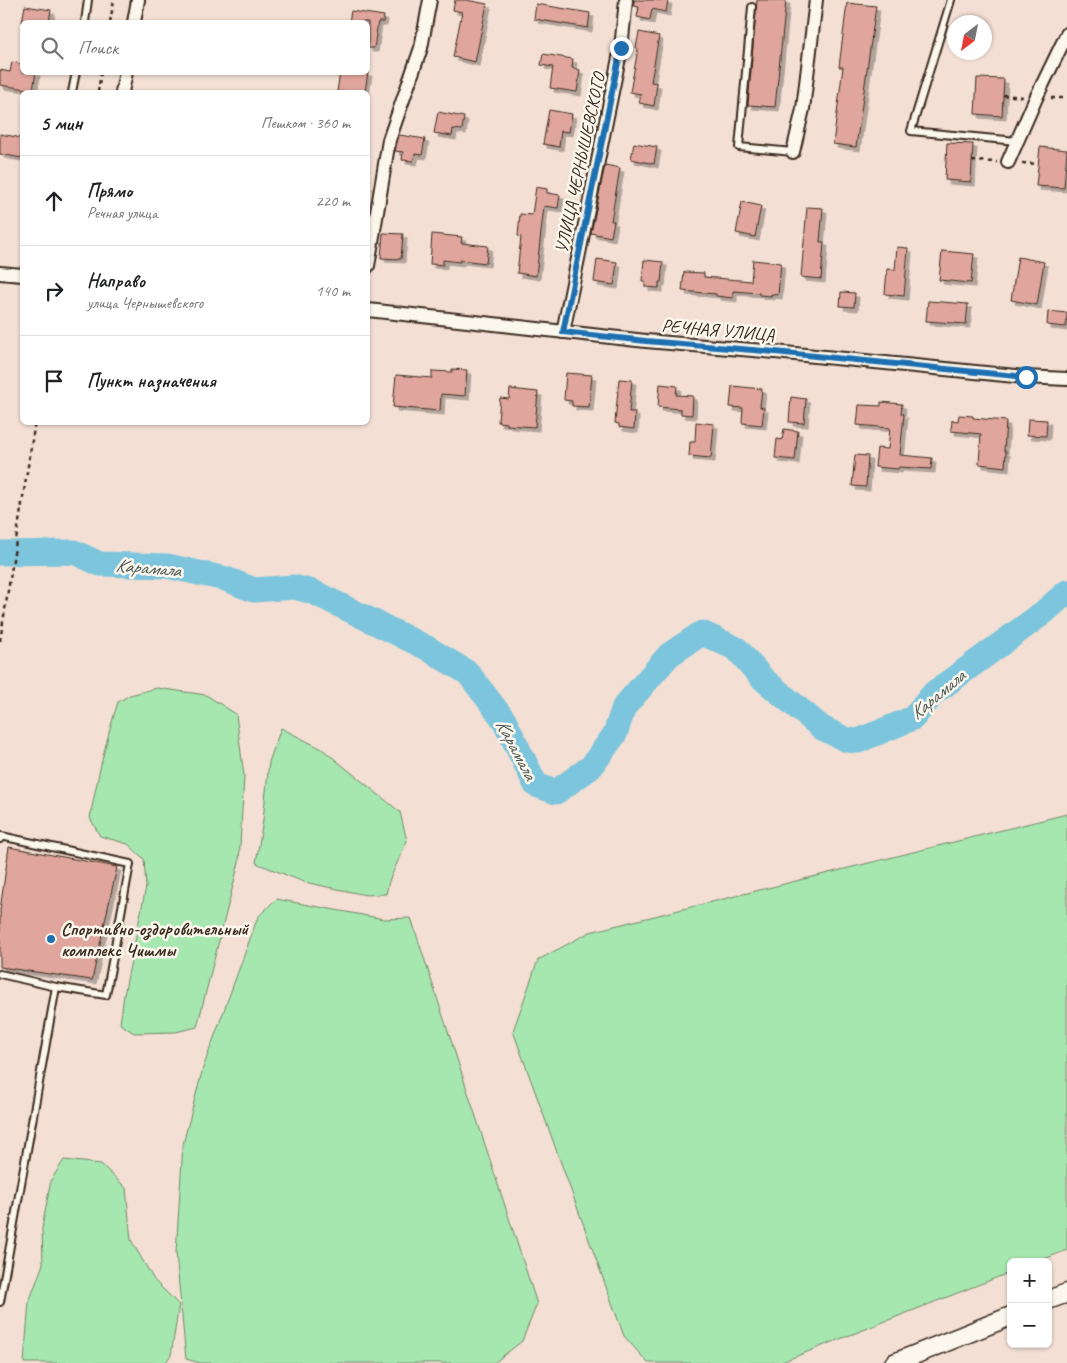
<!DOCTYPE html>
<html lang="ru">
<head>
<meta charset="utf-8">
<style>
	:root { --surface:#fff; --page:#f6f6f6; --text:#202124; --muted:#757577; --line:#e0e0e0 }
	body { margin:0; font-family:Caveat,sans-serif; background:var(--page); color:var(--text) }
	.controls { position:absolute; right:15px; bottom:15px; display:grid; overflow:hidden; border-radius:8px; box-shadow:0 1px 4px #0004 }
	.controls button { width:45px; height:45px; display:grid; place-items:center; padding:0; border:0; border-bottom:1px solid var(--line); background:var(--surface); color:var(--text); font:25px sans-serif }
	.compass { position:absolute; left:947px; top:15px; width:45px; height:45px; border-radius:50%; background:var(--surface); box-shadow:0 1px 4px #0004; rotate:212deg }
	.stop { position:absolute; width:15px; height:15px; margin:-11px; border:4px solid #1f6fb2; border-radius:50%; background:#fff }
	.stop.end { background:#1f6fb2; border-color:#fff; box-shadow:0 1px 5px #0008 }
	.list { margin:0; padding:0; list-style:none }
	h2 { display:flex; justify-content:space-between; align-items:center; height:65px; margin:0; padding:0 20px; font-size:21px }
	h2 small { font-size:16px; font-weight:400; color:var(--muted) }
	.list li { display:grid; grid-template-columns:32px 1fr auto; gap:15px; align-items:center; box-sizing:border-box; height:90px; padding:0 20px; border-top:1px solid var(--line) }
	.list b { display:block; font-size:19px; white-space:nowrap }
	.list p { margin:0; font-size:16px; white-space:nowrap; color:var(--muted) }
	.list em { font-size:16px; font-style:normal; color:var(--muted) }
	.icon { flex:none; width:28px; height:28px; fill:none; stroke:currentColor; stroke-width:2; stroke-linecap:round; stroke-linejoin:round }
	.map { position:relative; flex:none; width:1067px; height:1363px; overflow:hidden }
	.search { position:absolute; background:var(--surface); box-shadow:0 1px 4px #0004; left:20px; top:20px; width:350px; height:55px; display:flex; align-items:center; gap:12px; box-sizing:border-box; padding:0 18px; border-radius:8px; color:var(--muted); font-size:19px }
	.panel { position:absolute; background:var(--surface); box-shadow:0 1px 4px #0004; left:20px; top:90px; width:350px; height:335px; border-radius:8px }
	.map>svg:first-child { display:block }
	.green { fill:#a6e7b0; stroke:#708867 }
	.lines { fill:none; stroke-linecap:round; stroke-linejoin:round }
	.river { stroke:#7cc5dc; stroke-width:25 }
	.building { fill:#e0a69d; stroke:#3b2a1e; filter:url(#shadow) }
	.lane-casing { stroke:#3b2a1e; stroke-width:10 }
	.street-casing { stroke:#3b2a1e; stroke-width:16 }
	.secondary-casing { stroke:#3b2a1e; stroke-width:21 }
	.path { stroke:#3b2a1e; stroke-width:2.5; stroke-dasharray:4 4; stroke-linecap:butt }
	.lane { stroke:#fbf7ec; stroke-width:6 }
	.street { stroke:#fbf7ec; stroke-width:12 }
	.secondary { stroke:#fbf7ec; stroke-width:18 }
	.route { stroke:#1f6fb2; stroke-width:6 }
	.poi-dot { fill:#1f6fb2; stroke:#fbf7ec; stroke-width:2 }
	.labels { text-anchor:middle; stroke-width:5; stroke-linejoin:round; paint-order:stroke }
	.street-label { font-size:18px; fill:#3b2a1e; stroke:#fbf7ec }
	.poi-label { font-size:18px; font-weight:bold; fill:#3b2a1e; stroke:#fbf7ec; text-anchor:start }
	.water-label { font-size:19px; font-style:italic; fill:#4e5857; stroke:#fbf7ec }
</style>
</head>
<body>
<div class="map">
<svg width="1067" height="1363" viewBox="0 0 1067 1363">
	<defs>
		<filter id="shadow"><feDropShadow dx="4" dy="4" stdDeviation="0" flood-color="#0004"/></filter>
	</defs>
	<rect width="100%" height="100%" fill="#f3dfd4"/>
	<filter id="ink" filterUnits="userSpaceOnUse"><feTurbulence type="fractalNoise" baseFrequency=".02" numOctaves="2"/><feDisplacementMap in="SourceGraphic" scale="10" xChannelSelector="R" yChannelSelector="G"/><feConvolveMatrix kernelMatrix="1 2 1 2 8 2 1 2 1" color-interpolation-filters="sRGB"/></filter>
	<g filter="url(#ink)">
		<g class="green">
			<path d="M157,688L206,695L236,714L244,776L239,862L197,1027L176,1032L134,1033L120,1024L124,995L146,887L144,859L128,844L100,836L90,818C97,779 106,740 118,702L130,695Z"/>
			<path d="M281,728L322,749L400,812L407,841L389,881L386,894L366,895L304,882L256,863L263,820L269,762Z"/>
			<path d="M1067,814V1250L1037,1262H1011V1272L779,1363H648L624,1336L513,1031L538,960L590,932Z"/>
			<path d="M276,899L384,919L411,918L537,1304L522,1341L494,1363H200L186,1359L176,1253L183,1144L203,1068L258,917Z"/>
			<path d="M64,1160L101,1164L126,1188L131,1240L154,1280L179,1305L171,1355L165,1363H24L29,1302L43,1264L42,1228L51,1180Z"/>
		</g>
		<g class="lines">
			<path class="river" d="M0,553L74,552L100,564L167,566L226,579L254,590L294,587L313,592L427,648L468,673L504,720L536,785L556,792L591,767L615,734L624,707L669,655L702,633L737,649L762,678L822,728L847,740L858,741L913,718L934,693L1043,613L1067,592"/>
		</g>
		<g class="building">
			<path d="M455,0H466L487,4L475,62L453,57L462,12L453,10Z"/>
			<path d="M634,0H668L666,12L652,9L650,20L637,17L639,7L634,6Z"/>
			<path d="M757,0H786L775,107L748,105Z"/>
			<path d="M847,3L876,6L856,147L833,144L843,67H839Z"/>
			<path d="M536,4L590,13L588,28L534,19Z"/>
			<path d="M25,6L51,10L49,22H22Z"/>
			<path d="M351,11L384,16L383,22H378L374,48H368V22H349Z"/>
			<path d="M639,32L659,36L651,82L657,83L654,106L639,103L641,94L630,92L638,49L636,48Z"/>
			<path d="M543,54L573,59L572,68L580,70L577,92L550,88L553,67L541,65Z"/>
			<path d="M12,62L22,64V72H36L33,90L0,85V70L10,72Z"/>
			<path d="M340,72H368L365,92H337Z"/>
			<path d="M977,78L1004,79L1002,116L975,114Z"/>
			<path d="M549,110L572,114L569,132L561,131L559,147L543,144Z"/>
			<path d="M438,112L464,117L462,130L453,129L452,136L434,133Z"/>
			<path d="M0,134L22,138V158L0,154Z"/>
			<path d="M399,135L425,139L422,155L415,154L413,161L402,160L403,152L395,151Z"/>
			<path d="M634,143L657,147L654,164L631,159Z"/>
			<path d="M947,143L973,144L971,182L945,180Z"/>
			<path d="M1040,147L1067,150L1064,188L1036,186Z"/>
			<path d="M605,165L620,168L611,221H614L611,237L591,233Z"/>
			<path d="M536,187L547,189V193L560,195L558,208L544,206L536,276L517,273L521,237L518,236L520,214L532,215Z"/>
			<path d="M742,202L761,206L755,237L736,233Z"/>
			<path d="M807,207L823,208L820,242H824L821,279L801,277Z"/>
			<path d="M383,233L403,234L401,259L381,258Z"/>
			<path d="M432,234L462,237L461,243L488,246L486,263L460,260V262L443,260V265L430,264Z"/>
			<path d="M897,247L908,248L904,296L885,294L887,269L895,270Z"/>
			<path d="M942,251L974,254L971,283L939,280Z"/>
			<path d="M1018,257L1044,262L1037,305L1011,300Z"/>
			<path d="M597,259L617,262L614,285L594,282Z"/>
			<path d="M644,260L663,262L661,282H659V288L645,287V281H642Z"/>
			<path d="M753,260L781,263L778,295L771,294V296L759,295V293L733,291V298L716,296V294L682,291L684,272L704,273V277L751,281Z"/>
			<path d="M841,292L855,293L854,307L840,306Z"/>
			<path d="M928,301L968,304L966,324L926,321Z"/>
			<path d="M1048,311L1067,313L1066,327L1047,325Z"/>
			<path d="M452,369L467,370L465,396L441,394L440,411L393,407L396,375L432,378V371L452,372Z"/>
			<path d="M566,373L592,375L589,407L572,406V401L564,400Z"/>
			<path d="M619,379L632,380L629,412H635L634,429L619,427V424L615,423Z"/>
			<path d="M660,384L677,386L676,395L693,396L692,415L681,414V409L658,407Z"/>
			<path d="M732,386L762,389L760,407L764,408L762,425L742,423L743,408L730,407Z"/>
			<path d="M510,389L538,392L535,427L507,425V423L498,422L500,398L509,399Z"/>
			<path d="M791,397L806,399L804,423L789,422Z"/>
			<path d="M881,402L902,404L901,414H904L900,455L932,458L931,469L899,467L898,469L875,467L877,448L888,449L890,428L857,425L859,405L881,406Z"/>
			<path d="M959,415L973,416V418L1006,421L1004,451H1006L1005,467L979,464L981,434L951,431L952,420L958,421Z"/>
			<path d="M1028,419L1047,420L1046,436L1027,435Z"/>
			<path d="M696,422L714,424L711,458L689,456L690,442H695Z"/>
			<path d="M784,429L798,431L795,460L775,458L777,439L782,440Z"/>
			<path d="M855,455L868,456L866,487L852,486Z"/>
			<path d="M9,847L117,867L92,980L0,967V910Z"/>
		</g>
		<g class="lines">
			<defs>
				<g id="lane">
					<path d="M951,0L911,131L1017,141"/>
					<path d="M752,7L739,147L793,152"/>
					<path d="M85,22L88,0"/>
					<path d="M72,92L76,72"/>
					<path d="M0,839L1,836L130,864L106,995L56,987L0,974"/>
					<path d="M0,1302L56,987"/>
				</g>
				<g id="street">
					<path d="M134,22L138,0"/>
					<path d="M122,92L126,72"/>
					<path d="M793,152L803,109L816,0"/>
					<path d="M1008,162L1036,98L1067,34"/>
					<path d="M368,266L389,140L421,48L430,0"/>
					<path d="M0,273L22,275"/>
					<path d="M368,310L646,341L775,352L1025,377L1067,379"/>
					<path d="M563,332L621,48L626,0"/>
				</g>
				<g id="secondary">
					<path d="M1048,1300L1067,1293"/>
					<path d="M894,1363L1011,1316"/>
				</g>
			</defs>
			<use href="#lane" class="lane-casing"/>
			<use href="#street" class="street-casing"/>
			<use href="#secondary" class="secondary-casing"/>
			<g class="path">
				<path d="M110,22L114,0"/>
				<path d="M98,92L101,72"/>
				<path d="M1003,95L1023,97"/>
				<path d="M1051,98H1067"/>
				<path d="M972,161L997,162"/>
				<path d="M1022,163L1038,164"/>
				<path d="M0,641L35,422"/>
			</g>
			<use href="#lane" class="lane"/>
			<use href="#street" class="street"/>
			<use href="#secondary" class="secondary"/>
		</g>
	</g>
	<g class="lines" filter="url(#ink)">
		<path class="route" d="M621,48L563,332L646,341L775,352L1026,377"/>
	</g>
	<circle class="poi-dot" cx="51" cy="939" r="5"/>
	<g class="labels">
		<g class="street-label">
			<text transform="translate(580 163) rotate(-78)" y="6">УЛИЦА ЧЕРНЫШЕВСКОГО</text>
			<text transform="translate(718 330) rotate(5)" y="6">РЕЧНАЯ УЛИЦА</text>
		</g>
		<g class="poi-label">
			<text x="61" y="935">Спортивно-оздоровительный<tspan x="61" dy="21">комплекс Чишмы</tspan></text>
		</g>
		<g class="water-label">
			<text transform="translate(148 567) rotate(5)" y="7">Карамала</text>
			<text transform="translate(937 694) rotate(-40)" y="7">Карамала</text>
			<text transform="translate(517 749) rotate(62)" y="7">Карамала</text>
		</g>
	</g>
</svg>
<div class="controls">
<button>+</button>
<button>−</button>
</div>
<svg class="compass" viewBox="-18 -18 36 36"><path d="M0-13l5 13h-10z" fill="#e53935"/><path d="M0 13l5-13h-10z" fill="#757577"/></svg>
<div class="stop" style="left:1026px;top:377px"></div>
<div class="stop end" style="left:621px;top:48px"></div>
<div class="search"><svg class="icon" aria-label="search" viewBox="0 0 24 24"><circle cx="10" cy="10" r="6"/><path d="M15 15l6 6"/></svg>Поиск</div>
<section class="panel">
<h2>5 мин<small>Пешком · 360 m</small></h2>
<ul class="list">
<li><svg class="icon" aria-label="ahead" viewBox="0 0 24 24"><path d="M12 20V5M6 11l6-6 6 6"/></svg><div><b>Прямо</b><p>Речная улица</p></div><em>220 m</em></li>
<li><svg class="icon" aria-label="right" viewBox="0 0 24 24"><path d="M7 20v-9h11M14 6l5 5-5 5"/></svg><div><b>Направо</b><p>улица Чернышевского</p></div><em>140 m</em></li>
<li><svg class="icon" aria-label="arrive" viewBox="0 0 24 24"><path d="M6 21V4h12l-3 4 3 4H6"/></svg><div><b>Пункт назначения</b></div></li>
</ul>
</section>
</div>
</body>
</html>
